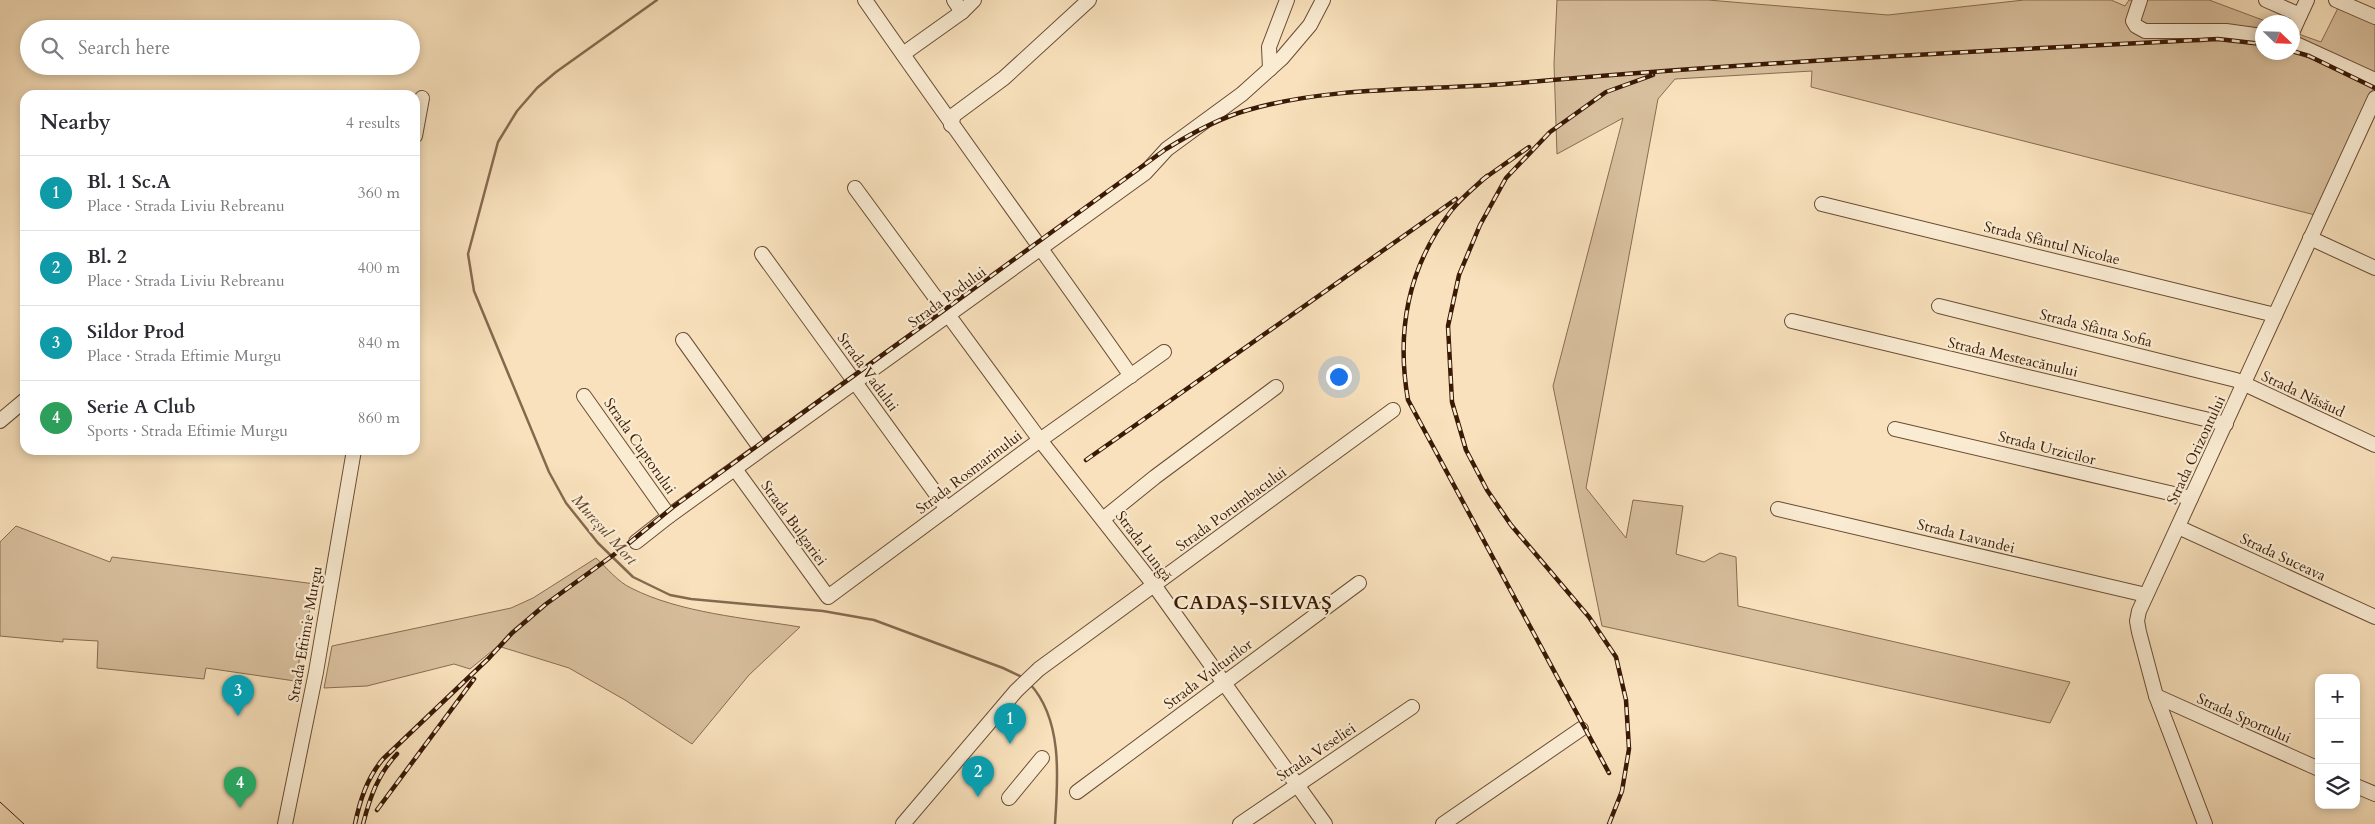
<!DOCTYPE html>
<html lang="en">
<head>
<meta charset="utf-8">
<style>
	:root { --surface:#fff; --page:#f2f2f3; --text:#2b2b33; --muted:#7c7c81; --line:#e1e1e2; --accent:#b45309 }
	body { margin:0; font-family:Cardo,serif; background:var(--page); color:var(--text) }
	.controls { position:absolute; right:15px; bottom:15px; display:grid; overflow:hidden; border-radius:10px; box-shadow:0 2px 8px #0003 }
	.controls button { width:45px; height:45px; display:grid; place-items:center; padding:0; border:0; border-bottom:1px solid var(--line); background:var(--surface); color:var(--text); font:25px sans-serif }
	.compass { position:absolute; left:2255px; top:15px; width:45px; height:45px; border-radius:50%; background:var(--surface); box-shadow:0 2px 8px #0003; rotate:113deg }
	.you { position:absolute; left:1338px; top:376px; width:18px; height:18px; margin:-12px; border:4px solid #fff; border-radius:50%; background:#1a73e8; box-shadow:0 0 0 8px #1a73e833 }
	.badge { display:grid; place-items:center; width:32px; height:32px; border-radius:50%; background:var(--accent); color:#fff; font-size:16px; font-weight:700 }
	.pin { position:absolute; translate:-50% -41px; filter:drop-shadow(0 1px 2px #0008) }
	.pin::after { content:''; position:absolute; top:26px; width:18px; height:15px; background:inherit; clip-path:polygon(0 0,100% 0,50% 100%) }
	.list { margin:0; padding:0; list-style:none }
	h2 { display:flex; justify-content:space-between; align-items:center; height:65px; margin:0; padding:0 20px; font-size:21px }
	h2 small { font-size:16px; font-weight:400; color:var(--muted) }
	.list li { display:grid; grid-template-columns:32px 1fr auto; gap:15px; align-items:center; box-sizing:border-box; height:75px; padding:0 20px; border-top:1px solid var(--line) }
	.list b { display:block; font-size:19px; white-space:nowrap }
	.list p { margin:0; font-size:16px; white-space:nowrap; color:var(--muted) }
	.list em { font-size:16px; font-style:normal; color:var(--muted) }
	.icon { flex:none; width:28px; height:28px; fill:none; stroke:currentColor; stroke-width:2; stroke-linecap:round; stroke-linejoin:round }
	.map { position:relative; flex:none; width:2375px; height:824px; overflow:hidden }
	.search { position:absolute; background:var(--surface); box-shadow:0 2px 8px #0003; left:20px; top:20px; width:400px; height:55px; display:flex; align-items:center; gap:12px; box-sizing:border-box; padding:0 18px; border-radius:28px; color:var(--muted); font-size:19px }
	.panel { position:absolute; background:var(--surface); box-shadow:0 2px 8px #0003; left:20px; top:90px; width:400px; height:365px; border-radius:15px }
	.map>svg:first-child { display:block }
	.green { fill:#d8bf9d; stroke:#896c51 }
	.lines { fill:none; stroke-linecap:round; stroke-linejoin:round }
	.stream { stroke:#85694e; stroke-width:2.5 }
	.minor-casing { stroke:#6a4c33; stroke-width:16 }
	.minor { stroke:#faecd3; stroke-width:14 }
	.tram { stroke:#3a1a05; stroke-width:1 }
	.rail-casing { stroke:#3a1a05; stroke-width:4.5 }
	.rail { stroke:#faecd3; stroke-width:2.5; stroke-dasharray:8; stroke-linecap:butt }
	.labels { text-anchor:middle; stroke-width:4.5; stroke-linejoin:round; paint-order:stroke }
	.street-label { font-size:15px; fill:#3a1a05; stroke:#faecd3 }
	.water-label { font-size:16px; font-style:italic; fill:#66482f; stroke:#faecd3 }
	.district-label { font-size:20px; font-weight:bold; letter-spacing:1px; fill:#3a1a05; stroke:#faecd3 }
</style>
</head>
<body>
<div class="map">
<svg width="2375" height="824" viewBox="0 0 2375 824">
	<rect width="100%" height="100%" fill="#f8e1bc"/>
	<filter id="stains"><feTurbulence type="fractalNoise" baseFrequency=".004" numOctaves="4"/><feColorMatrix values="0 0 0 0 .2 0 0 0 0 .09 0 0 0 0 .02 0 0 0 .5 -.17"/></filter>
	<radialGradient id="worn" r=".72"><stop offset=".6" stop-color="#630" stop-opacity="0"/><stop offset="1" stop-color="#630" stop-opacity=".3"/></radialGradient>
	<g class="green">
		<path d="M1557,0H1708L1888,15L2024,0H2111L2125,6L2129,0H2209L2268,22H2262V52H2292L2293,32L2321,42L2341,2L2375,17V85L2315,215L1811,87L1812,71L1675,79L1658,99L1586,488L1626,538L1633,500L1683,506L1676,554L1704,562L1720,553L1736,557L1738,606L2070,682L2050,723L1602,626L1553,386L1623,118L1557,154L1554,64Z"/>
		<path d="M16,526L110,562L112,557L315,584L295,681L206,668L204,679L97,668L98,641L63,639V642L0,636V542Z"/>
		<path d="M596,558C607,568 618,582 631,588C680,613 746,618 800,627L749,675L692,744L625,700L569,668L498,646L470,669L454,664L367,686L324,688L332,646L511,608L533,598Z"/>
	</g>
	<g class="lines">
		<g class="stream">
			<path d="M657,0L556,72L537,88L517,111L498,142L468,254L474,291L549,472L566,503L598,543L633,577L670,595L691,599L823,611L874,620L1003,668L1024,678"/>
			<path d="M1030,684C1063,720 1058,779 1055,824"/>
		</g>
		<defs>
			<g id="minor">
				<path d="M865,0C952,126 1043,250 1131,376"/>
				<path d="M2140,0L2133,21L2136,26L2145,31H2226L2262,36"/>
				<path d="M2266,0L2300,15L2307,0"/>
				<path d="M2336,0L2375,17"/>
				<path d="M962,12L974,0"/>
				<path d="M2292,33L2300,15"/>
				<path d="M2292,42L2375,80"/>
				<path d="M903,54L962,12L954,0"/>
				<path d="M1270,69L1269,47L1287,0"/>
				<path d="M951,125L954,115L1004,78L1089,0"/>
				<path d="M415,136L422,98"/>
				<path d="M855,188L1040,440L1154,585L1325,824"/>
				<path d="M1822,204L2275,315"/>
				<path d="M2310,238L2375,268"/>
				<path d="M762,254L947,509"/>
				<path d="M1939,306L2236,380L2375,445"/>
				<path d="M1792,321L2226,424"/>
				<path d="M683,340L761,449"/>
				<path d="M584,396L669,516"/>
				<path d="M0,421L25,400"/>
				<path d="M1895,429L2191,498"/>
				<path d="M735,469L828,597L1040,440L1164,352"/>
				<path d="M1778,509L2146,595"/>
				<path d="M1103,519L1155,477L1276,387"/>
				<path d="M2178,527L2375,617"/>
				<path d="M636,542L669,516L1145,173L1167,149L1242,94L1282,58L1310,25L1323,0"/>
				<path d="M2156,696L2319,769"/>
				<path d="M2356,786L2375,794"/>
				<path d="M1077,792L1359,583"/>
				<path d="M1009,798L1042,758"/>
				<path d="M285,824L316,672L354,450"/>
				<path d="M903,824L1016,691L1039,669L1393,410"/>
				<path d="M1240,824L1412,707"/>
				<path d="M1443,824L1581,729"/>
				<path d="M2205,824L2156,696L2139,632L2137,621L2139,611L2375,98"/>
			</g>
		</defs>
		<use href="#minor" class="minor-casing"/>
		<use href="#minor" class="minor"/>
		<path class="tram" d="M0,802L24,824"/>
		<defs>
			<g id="rail">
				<path d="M2292,51L2309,56L2375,88"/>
				<path d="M1487,176C1475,187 1461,198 1451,211C1408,267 1396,331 1408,400L1609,773"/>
				<path d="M1482,180L1529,147"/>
				<path d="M1086,460L1456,199"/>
				<path d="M377,810L474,679"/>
				<path d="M355,824C360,800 367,778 383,759L489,658L512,633L546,604L623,548L673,507L1166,149C1192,133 1219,118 1248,110C1335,85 1429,91 1519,83C1752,62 1984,51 2218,39L2262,44"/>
				<path d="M363,824C370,797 378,774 397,754"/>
				<path d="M1609,824L1622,791L1629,749L1626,700L1616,657L1589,617L1511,525L1487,490L1466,450L1452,402L1448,326L1459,275L1480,225L1506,178L1550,132L1606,92L1653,75"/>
			</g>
		</defs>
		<use href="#rail" class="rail-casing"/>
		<use href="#rail" class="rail"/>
	</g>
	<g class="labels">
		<g class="street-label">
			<text transform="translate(2052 243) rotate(14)" y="5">Strada Sfântul Nicolae</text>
			<text transform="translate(947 297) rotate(-36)" y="5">Strada Podului</text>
			<text transform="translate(2096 328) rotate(14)" y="5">Strada Sfânta Sofia</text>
			<text transform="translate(2013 357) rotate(13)" y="5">Strada Mesteacănului</text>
			<text transform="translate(868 372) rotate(54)" y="5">Strada Vadului</text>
			<text transform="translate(2303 394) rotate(25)" y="5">Strada Năsăud</text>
			<text transform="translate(640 446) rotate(55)" y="5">Strada Cuptorului</text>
			<text transform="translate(2047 448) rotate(14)" y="5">Strada Urzicilor</text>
			<text transform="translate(2196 450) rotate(-65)" y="5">Strada Orizontului</text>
			<text transform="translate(969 472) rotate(-37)" y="5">Strada Rosmarinului</text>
			<text transform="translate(1231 509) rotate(-36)" y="5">Strada Porumbacului</text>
			<text transform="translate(794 523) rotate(54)" y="5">Strada Bulgariei</text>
			<text transform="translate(1966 536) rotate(14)" y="5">Strada Lavandei</text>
			<text transform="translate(1144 546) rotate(53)" y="5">Strada Lungă</text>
			<text transform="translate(2283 557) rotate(25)" y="5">Strada Suceava</text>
			<text transform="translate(305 634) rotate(-80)" y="5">Strada Eftimie Murgu</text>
			<text transform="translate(1208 674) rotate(-37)" y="5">Strada Vulturilor</text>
			<text transform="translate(2244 718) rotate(24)" y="5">Strada Sportului</text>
			<text transform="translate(1316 752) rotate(-34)" y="5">Strada Veseliei</text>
		</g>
		<g class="water-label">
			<text transform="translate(605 529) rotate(48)" y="6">Mureșul Mort</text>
		</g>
		<g class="district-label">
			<text x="1253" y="609">CADAȘ-SILVAȘ</text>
		</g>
	</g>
	<rect width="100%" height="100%" filter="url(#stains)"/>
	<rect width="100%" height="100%" fill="url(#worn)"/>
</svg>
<div class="controls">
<button>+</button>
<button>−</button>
<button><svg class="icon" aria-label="layers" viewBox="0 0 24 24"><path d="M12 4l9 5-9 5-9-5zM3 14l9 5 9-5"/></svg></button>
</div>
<svg class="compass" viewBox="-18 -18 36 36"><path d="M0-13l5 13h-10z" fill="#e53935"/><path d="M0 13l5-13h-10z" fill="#7c7c81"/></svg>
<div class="you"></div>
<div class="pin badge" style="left:1010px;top:744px;background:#0f9aa8">1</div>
<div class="pin badge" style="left:978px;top:797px;background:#0f9aa8">2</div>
<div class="pin badge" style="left:238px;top:716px;background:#0f9aa8">3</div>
<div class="pin badge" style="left:240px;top:808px;background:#2e9e5b">4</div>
<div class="search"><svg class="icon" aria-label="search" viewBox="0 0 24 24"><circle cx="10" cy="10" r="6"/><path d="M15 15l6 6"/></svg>Search here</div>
<section class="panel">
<h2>Nearby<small>4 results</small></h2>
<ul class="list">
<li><span class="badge" style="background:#0f9aa8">1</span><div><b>Bl. 1 Sc.A</b><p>Place · Strada Liviu Rebreanu</p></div><em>360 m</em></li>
<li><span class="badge" style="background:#0f9aa8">2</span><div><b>Bl. 2</b><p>Place · Strada Liviu Rebreanu</p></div><em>400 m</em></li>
<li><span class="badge" style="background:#0f9aa8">3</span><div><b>Sildor Prod</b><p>Place · Strada Eftimie Murgu</p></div><em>840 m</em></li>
<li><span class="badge" style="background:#2e9e5b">4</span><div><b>Serie A Club</b><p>Sports · Strada Eftimie Murgu</p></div><em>860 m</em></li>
</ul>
</section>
</div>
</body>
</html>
